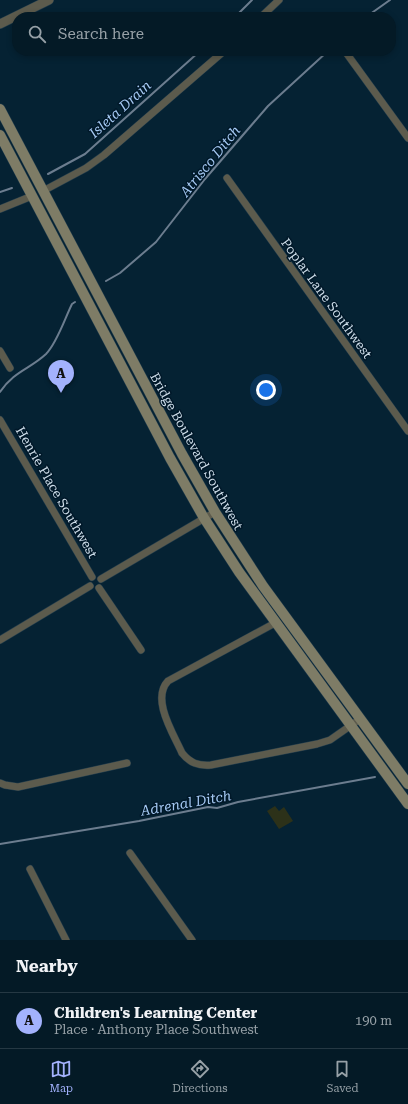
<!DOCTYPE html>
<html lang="en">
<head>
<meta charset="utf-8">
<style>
	:root { --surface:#041a26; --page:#0d232e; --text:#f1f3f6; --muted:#97a1a7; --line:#253843; --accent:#a3b2fd }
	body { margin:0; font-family:"Roboto Serif",serif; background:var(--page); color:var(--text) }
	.you { position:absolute; left:266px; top:390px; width:14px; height:14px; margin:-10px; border:3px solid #fff; border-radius:50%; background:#1a73e8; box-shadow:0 0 0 6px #1a73e833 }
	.badge { display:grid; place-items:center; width:26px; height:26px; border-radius:50%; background:var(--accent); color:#111; font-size:13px; font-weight:700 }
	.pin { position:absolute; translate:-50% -33px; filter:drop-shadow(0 1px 2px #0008) }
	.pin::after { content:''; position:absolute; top:21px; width:14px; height:12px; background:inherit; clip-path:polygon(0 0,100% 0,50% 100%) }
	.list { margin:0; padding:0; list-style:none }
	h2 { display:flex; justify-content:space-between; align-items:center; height:52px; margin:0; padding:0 16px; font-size:17px }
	h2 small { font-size:13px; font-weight:400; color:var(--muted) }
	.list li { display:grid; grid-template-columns:26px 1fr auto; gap:12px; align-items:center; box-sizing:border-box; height:56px; padding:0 16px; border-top:1px solid var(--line) }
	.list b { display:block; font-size:15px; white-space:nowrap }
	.list p { margin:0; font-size:13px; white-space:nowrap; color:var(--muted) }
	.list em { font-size:13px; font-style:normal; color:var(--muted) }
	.icon { flex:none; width:22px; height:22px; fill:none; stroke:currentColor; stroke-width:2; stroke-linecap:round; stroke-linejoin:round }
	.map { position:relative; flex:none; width:408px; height:940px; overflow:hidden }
	.search { position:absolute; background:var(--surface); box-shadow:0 2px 6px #0003; left:12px; right:12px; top:12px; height:44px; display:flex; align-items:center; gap:10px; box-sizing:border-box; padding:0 14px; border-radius:16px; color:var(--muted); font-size:15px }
	.sheet { height:108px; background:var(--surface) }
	nav { display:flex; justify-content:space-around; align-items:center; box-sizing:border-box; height:56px; border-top:1px solid var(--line); background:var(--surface); font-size:11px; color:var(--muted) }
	nav a { display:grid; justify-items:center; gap:2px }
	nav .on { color:var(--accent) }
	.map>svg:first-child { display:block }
	.green { fill:#2c3119 }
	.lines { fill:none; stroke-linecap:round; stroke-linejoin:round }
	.stream { stroke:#6c7d8f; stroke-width:2 }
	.minor-casing { stroke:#213c4c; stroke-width:8 }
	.tertiary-casing { stroke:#213c4c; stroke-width:10 }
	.secondary-casing { stroke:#213c4c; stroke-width:11 }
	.minor { stroke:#5c5b4d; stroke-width:7 }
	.tertiary { stroke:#5c5b4d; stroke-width:9 }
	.secondary { stroke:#7e7c66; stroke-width:10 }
	.labels { text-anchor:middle; stroke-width:3; stroke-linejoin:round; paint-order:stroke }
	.street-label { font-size:13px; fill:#cddde9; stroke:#001829 }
	.water-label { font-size:14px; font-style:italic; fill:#a4c8f2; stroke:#001829 }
</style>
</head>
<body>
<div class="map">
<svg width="408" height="940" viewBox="0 0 408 940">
	<rect width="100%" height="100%" fill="#052233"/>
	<path class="green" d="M275,806L279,811L284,807L293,821L279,829L267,811Z"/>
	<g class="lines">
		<g class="stream">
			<path d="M235,17L252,0"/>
			<path d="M366,17L390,0"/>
			<path d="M48,174L85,154L200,51"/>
			<path d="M0,192L12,188"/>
			<path d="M106,281L120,273L156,242L205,179L268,106L328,51"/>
			<path d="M0,392C14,371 30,369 46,354C57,343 65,318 72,304L75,302"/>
			<path d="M0,844L139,821L208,807L217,808L238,802L375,777"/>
		</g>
		<defs>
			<g id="minor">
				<path d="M261,17L279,0"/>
				<path d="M347,54L408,138"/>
				<path d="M227,178L408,431"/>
				<path d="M43,191L86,168L104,155L224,51"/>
				<path d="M0,209L32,196"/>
				<path d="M0,351L10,368"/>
				<path d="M0,420L92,577"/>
				<path d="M101,579L215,512"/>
				<path d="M99,588L141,650"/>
				<path d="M275,623L168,681C151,699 173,733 182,753C190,763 198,766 211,765L317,744L330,740L360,719"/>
				<path d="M0,640L90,586"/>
				<path d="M0,783L5,785L18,787L127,763"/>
				<path d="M130,853L192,940"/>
				<path d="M30,869L66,940"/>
			</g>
			<path id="tertiary" d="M0,24L49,0"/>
			<g id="secondary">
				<path d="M0,109L182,454L215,512L263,586L408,784"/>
				<path d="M0,135L170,458L204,518L239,572L408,804"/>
			</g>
		</defs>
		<use href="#minor" class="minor-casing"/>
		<use href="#tertiary" class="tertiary-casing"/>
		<use href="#secondary" class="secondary-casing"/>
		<use href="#minor" class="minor"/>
		<use href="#tertiary" class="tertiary"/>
		<use href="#secondary" class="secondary"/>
	</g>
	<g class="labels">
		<g class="street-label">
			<text transform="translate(327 298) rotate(54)" y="5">Poplar Lane Southwest</text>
			<text transform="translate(197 451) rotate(61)" y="5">Bridge Boulevard Southwest</text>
			<text transform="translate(57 492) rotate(60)" y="5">Henrie Place Southwest</text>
		</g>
		<g class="water-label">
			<text transform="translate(120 109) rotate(-42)" y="5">Isleta Drain</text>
			<text transform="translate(210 161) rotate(-51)" y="5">Atrisco Ditch</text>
			<text transform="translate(186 803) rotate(-10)" y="5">Adrenal Ditch</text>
		</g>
	</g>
</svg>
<div class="you"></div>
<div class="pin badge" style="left:61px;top:393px">A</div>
<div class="search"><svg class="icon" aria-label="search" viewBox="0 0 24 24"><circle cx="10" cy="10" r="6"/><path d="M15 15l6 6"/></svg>Search here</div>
</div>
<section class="sheet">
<h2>Nearby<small></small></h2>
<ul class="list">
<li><span class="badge">A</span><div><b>Children's Learning Center</b><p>Place · Anthony Place Southwest</p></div><em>190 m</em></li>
</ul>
</section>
<nav>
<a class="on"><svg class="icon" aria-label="map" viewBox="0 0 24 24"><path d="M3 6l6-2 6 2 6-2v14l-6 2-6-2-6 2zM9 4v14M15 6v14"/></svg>Map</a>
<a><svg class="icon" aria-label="directions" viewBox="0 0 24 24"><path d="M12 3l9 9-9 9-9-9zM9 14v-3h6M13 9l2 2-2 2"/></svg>Directions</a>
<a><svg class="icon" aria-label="saved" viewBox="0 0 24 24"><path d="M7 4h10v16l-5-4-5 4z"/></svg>Saved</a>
</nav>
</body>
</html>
